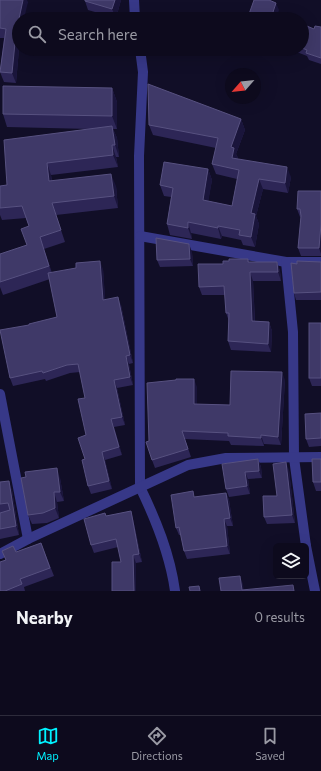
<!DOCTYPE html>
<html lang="en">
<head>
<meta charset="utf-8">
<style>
	:root { --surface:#0d0a1d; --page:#1b182a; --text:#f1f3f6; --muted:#9a9aa4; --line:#2d2b3b; --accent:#00f2ff }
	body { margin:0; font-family:Commissioner,sans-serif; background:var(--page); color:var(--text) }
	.controls { position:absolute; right:12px; bottom:12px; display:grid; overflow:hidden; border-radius:6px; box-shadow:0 4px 16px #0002 }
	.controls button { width:36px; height:36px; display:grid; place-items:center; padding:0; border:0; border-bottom:1px solid var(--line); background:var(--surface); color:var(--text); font:20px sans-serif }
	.compass { position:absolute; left:225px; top:68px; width:36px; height:36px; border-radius:50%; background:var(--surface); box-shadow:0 4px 16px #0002; rotate:242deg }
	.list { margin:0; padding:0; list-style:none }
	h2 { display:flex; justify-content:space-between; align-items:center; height:52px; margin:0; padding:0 16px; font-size:17px }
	h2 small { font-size:13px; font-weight:400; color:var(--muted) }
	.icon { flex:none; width:22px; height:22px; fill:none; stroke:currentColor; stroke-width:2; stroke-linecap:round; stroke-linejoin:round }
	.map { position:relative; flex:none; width:321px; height:591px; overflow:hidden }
	.search { position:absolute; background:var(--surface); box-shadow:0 4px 16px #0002; left:12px; right:12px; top:12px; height:44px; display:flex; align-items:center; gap:10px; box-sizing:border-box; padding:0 14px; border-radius:22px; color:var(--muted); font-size:15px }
	.sheet { height:124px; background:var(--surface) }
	nav { display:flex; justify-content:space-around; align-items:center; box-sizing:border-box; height:56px; border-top:1px solid var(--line); background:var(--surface); font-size:11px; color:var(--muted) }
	nav a { display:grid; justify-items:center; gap:2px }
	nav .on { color:var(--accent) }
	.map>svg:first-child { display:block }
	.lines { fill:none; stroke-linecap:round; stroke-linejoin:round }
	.minor { stroke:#373888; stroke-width:10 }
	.wall { fill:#2d2656 }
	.shaded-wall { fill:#1a153b }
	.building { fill:#3f3968; stroke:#575180 }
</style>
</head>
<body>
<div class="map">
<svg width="321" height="591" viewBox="0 0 321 591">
	<rect width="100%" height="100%" fill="#110e27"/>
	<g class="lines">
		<g class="minor">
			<path d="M134,0L135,19"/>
			<path d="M140,49L143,72L139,156L140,487C156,520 170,554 175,591"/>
			<path d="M140,236L286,262H321"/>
			<path d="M286,262L293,332L294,458L306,546"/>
			<path d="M0,394L28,539"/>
			<path d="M306,546L315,591"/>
			<path d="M0,554L28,539L188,465L226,458L321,457"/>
		</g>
	</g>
	<g class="wall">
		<path d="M0,0L28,2L19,19V49L16,83L4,82L0,72L4,38H0Z"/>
		<path d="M121,0L116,18L88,10L85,1Z"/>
		<path d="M302,24L314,29L321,27V64L309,60L307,56L289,49H302Z"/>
		<path d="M112,88L117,102V129H113L117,138L119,157H116L118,167L51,175L52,181L116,186L118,208L56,215L65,242L44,249L52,273L103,269L105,300L121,305L133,363L129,364L133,385L117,388L125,425L114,427L122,455L105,460L112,489L91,494L88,486L85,459L86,435L85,398L80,372L70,373L46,381L45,379L13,386L10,378L29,325L57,317L50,279L3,295L0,287V254L27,245L29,226L26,218L2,220L0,215V186L7,185L90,129L7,127L3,114Z"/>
		<path d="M241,119L245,130L236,154L238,158L237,159L291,177L288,193L263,189L256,216L259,224L255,247L243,245L241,240L222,236L221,239L191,233L192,239L170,235L167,224L171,197L164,196L160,185L208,169L212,180L208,201L232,206L237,179L216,174L212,164L216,148L153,135L149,125Z"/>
		<path d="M321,191V256H301L298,248L301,217H300L297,209Z"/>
		<path d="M192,252L193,266L160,267L157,260Z"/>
		<path d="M248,259L249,262H277L280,271L281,281H253L255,321L269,322L272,331L271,352L231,350L228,341L229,321L226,313L225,295H202L199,287L223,264L229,261Z"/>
		<path d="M321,262V300H296L294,293L297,264Z"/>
		<path d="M321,323V386H312L309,378Z"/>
		<path d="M285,380L281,445L264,444V446L231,445L229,441L185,439L191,457L155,468L152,460L149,441L197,387V404L230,405Z"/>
		<path d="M321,413V446L309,447L306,439Z"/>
		<path d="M258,459L261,467L262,478L248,479L250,494L229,497L226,489Z"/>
		<path d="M321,459V491H316L313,482Z"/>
		<path d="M289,470L295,523L267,524L264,517L277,496Z"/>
		<path d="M60,478L64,501L57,502L59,518L47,523L32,524L28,515Z"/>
		<path d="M0,482L12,490L19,535L0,539Z"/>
		<path d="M226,493L229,500L233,526H227L230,554L187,559L184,551L181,535H179L176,528Z"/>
		<path d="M131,511L133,519L142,562L136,563V591H112L121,562L118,547L94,553L91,545L106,516Z"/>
		<path d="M41,543L54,576L24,587L25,591H0L6,560L2,551L16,552Z"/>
	</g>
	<g class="shaded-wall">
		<path d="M23,0H27L28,2L24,19H19V49L16,83L12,73L16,33Z"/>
		<path d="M115,0H121L116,18L112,9Z"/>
		<path d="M276,3L279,10L276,19L273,12Z"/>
		<path d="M112,88L117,102V129L112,116Z"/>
		<path d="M241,119L245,130L236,154L238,158L235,169L232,158L231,147Z"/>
		<path d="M112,126L117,138L119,157L115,145Z"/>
		<path d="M112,145L116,157L118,167L113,155Z"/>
		<path d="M47,163L51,175L53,193L49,181Z"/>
		<path d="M287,167L291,177L288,193L285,183Z"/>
		<path d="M208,169L212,180L207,210L203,200Z"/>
		<path d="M111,174L116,186L118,208L114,196Z"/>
		<path d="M259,179L263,189L256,216L259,224L255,247L251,237V213Z"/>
		<path d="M188,222L191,233L192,239L188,228Z"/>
		<path d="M321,224V254L319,248Z"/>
		<path d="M218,226L222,236L221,239L218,228Z"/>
		<path d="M40,237L44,249L53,278L49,266Z"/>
		<path d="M189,244L192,252L193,266L190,259Z"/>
		<path d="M100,261L103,269L106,308L103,300Z"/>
		<path d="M277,262L280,271L281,281L278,272Z"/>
		<path d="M250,272L253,281L255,330L252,321Z"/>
		<path d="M118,297L121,305L133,363L130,355Z"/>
		<path d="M269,322L272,331L271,352L268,344Z"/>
		<path d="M126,356L129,364L133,385L130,377Z"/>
		<path d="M282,372L285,380L281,445L278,437Z"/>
		<path d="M194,379L197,387V412L194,404Z"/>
		<path d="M114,380L117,388L125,425L122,417Z"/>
		<path d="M111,419L114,427L122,455L119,447Z"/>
		<path d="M261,435L264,444V446L261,438Z"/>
		<path d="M102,452L105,460L112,489L109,481Z"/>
		<path d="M258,459L261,467L262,478L259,471Z"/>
		<path d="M286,462L289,470L295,523L292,515Z"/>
		<path d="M57,468L60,478L64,501L60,492Z"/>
		<path d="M245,472L248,479L250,494L247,486Z"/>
		<path d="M9,481L12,490L19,535L16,526Z"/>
		<path d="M54,492L57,502L59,518L55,508Z"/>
		<path d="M226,493L229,500L233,526L230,518Z"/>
		<path d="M131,511L133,519L142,562L139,554Z"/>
		<path d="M224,519L227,526L230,554L227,546Z"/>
		<path d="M133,555L136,563V591H134Z"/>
		<path d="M240,576L243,584L244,591H242Z"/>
	</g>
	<g class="building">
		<path d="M0,0H23L16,33L12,73L0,72L6,29L0,28Z"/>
		<path d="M85,0H115L112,9L85,1Z"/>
		<path d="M254,0H269L276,3L273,12L289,19H253L248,17Z"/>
		<path d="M302,24L314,29L315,26L321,27V58L306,53L307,50L302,48Z"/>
		<path d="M148,84L241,119L231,147L234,148L232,158L287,167L285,183L259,179L251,213L255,214L251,237L239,235L240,230L218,226V228L188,222V228L167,224L173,188L160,185L164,162L208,169L203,200L232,206L239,170L212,164L218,138L149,125Z"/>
		<path d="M3,86L112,88V116L3,114Z"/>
		<path d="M112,126L115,145H112L113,155L47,163L49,181L111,174L114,196L52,203L61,230L40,237L49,266L0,282V254L27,245L21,229L29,226L22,206L0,208V186L7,185L4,140Z"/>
		<path d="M298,191H321V224L319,248H298L301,216L300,209H297Z"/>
		<path d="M156,238L189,244L190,259L157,260Z"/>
		<path d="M229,259H248V262H277L278,272H250L252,321L269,322L268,344L228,341L229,313H226L224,286L199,287L198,264H223V261H229Z"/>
		<path d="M100,261L103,300L118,297L130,355L126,356L130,377L114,380L122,417L111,419L119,447L102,452L109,481L88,486L82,460L85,459L78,438L86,435L78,399L85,398L78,364L67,365L43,373L42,371L10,378L0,330L29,325V324L57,317L48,273L76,268V263Z"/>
		<path d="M297,261L321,262V292L294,293L291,263L297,264Z"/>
		<rect x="309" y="323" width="12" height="55"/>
		<path d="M231,371L282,372L278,437L261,435V438L228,436V433L182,431L188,449L152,460L146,442L149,441L147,383L176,380V379H194V404L230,405Z"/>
		<path d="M321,413V438L306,439L305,414Z"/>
		<path d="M258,459L259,471L245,472L247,486L226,489L222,464Z"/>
		<path d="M312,459H321V482H313Z"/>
		<path d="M286,462L292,515L264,517L263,496H277L273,464Z"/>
		<path d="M57,468L60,492H54L55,508L43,513L28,515L21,478L26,477L25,472Z"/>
		<path d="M9,481L16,526L0,529V513L10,510L8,503L0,504V482Z"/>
		<path d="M193,491L194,497L226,493L230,518L224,519L227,546L184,551L179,527L176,528L171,495Z"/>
		<path d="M131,511L139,554L133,555L134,591H112V562H121L116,539L91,545L84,519L105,513L106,516Z"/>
		<path d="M41,543L50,568L20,579L22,584L5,591H0V562L6,560L2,551L13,546L16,552Z"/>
		<path d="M240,576L242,590L293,585L294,591H221L219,578Z"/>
		<path d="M199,586L200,591H190L189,587Z"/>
	</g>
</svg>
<div class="controls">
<button><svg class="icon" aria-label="layers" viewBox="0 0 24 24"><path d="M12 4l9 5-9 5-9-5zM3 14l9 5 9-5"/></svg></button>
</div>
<svg class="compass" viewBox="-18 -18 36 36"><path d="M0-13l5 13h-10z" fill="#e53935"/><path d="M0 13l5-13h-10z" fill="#9a9aa4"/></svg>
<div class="search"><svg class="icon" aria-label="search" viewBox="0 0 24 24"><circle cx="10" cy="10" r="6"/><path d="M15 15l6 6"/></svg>Search here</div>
</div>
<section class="sheet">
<h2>Nearby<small>0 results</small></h2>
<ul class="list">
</ul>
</section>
<nav>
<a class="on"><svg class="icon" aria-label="map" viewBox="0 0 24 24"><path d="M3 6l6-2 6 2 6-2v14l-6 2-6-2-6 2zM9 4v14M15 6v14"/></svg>Map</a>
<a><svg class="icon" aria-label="directions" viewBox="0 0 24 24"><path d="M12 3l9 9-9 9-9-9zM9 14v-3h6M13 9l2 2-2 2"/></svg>Directions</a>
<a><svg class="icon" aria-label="saved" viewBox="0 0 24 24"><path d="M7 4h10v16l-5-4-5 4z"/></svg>Saved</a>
</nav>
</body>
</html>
